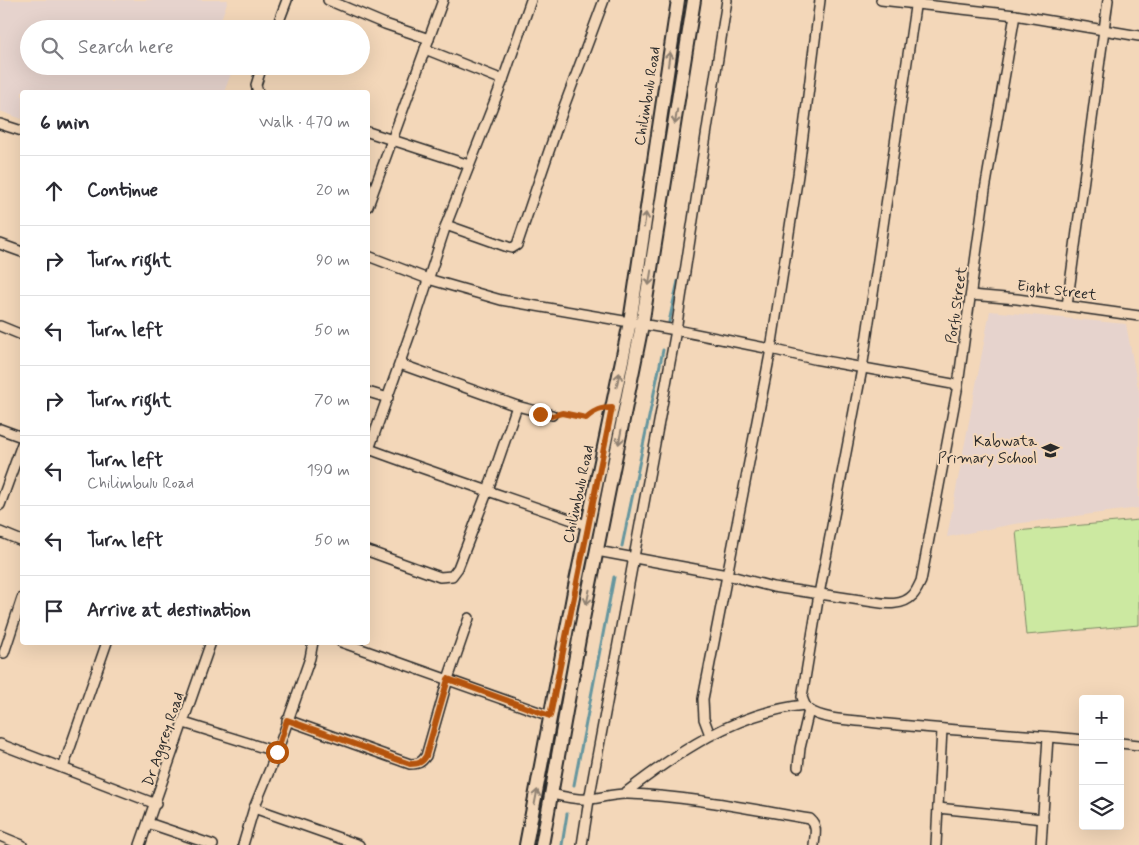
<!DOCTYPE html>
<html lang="en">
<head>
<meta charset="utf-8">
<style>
	:root { --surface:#fff; --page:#f7f7f7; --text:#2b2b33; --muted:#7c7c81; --line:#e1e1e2 }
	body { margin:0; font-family:Mynerve,sans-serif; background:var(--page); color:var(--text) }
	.controls { position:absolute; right:15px; bottom:15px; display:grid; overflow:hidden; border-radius:5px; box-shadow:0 5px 20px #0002 }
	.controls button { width:45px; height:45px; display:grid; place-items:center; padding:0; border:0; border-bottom:1px solid var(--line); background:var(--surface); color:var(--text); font:25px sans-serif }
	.stop { position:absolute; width:15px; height:15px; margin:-11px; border:4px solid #b45309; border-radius:50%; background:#fff }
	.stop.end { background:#b45309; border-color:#fff; box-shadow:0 1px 5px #0008 }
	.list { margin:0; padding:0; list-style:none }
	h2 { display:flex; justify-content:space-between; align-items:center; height:65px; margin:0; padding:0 20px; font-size:21px }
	h2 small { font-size:16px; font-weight:400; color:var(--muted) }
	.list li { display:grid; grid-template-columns:32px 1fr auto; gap:15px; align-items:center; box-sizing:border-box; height:70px; padding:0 20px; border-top:1px solid var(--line) }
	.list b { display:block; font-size:19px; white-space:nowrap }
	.list p { margin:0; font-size:16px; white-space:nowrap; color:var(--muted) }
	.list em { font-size:16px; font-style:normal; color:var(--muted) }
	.icon { flex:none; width:28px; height:28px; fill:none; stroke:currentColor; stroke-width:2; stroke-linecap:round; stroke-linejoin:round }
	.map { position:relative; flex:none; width:1139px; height:845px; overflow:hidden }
	.search { position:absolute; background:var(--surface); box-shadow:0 5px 20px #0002; left:20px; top:20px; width:350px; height:55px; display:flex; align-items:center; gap:12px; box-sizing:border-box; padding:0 18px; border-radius:28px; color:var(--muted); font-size:19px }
	.panel { position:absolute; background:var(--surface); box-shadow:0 5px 20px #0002; left:20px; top:90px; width:350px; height:555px; border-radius:5px }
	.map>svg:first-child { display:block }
	.built { fill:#e6d3cd }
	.green { fill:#cce9a1; stroke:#7c8a66 }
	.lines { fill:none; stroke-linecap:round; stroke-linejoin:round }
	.stream { stroke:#66969e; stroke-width:3 }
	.street-casing { stroke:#2b2b2b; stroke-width:12 }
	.secondary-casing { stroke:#2b2b2b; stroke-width:16 }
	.path { stroke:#2b2b2b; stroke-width:2; stroke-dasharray:1 4; stroke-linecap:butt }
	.street { stroke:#f3d7b9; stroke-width:9 }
	.secondary { stroke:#f3d7b9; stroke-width:12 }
	.oneway { stroke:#8f8172 }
	.route { stroke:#b45309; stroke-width:6 }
	.labels { text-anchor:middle; stroke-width:4; stroke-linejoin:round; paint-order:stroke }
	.street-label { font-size:15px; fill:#2b2b2b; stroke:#f3d7b9 }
	.poi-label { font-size:15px; fill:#2b2b2b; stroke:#f3d7b9; text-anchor:end }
</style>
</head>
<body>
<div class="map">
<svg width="1139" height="845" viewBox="0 0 1139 845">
	<rect width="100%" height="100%" fill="#f3d7b9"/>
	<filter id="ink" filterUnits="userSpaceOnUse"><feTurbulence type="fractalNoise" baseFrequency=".02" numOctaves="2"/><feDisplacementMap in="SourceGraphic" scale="10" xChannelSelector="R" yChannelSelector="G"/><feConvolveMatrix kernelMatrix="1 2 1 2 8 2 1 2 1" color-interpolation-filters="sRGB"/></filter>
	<g filter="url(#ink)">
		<g class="built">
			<path d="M0,0H228L220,22L242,29H29V66H234L224,92H22V119L0,111Z"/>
			<path d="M990,311L1126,324L1139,392V508L1014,524L947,537Z"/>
		</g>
		<path class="green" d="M1139,520V625L1026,635L1016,531Z"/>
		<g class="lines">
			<g class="stream">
				<path d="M669,322L678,281"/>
				<path d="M622,546L663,350"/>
				<path d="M574,785L614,577"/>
				<path d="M562,845L567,814"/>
			</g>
			<defs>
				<g id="street">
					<path d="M328,0L385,24L429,39"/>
					<path d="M881,0L1015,15L1139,36"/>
					<path d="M916,0L862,369L819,594L802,697C804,702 805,707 809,710C823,720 852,720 869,722C940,730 1012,733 1083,740"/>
					<path d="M276,29L287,0"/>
					<path d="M425,49L503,80"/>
					<path d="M258,92L256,85L262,66"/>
					<path d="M0,124L22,131"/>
					<path d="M368,132L469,165"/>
					<path d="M368,206L443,0"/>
					<path d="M446,225L508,247L512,248L517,245L565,104L604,0"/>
					<path d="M0,244L22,252"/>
					<path d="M368,256L428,279L501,300L676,330L771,349L814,359L958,385"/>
					<path d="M971,295L1017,299L1139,316"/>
					<path d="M1067,306L1108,0"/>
					<path d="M0,326L22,335"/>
					<path d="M400,364L517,406L552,415"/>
					<path d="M368,392L388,398"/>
					<path d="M0,429L22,437"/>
					<path d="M369,449C442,476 516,500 589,526"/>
					<path d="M368,452L415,320L446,225L503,80L531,0"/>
					<path d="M0,505L22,444"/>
					<path d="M0,532L22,541"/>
					<path d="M368,551L440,577L452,576L458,568L488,490L517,406"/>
					<path d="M597,551L727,575L773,587L874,602C886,604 903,606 913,595C916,592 919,585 921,581L958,385L985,190L1015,15"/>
					<path d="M341,642L550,716"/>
					<path d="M4,653L22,598"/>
					<path d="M287,720L410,764C418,764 421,763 426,756L448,679L469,618"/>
					<path d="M184,723L277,752"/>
					<path d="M710,735L704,719L703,699L771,349L798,175L820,0"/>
					<path d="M1120,743L1139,745"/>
					<path d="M0,744L156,804"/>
					<path d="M798,767L800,748L809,710"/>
					<path d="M63,768L107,642"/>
					<path d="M625,793C678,752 736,712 805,705"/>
					<path d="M552,794C564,797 577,800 590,799C602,798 615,793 628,794C689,796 750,809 810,819C818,826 815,835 814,845"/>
					<path d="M254,808L359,845"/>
					<path d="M938,808L1043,819"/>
					<path d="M148,823L213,845"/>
					<path d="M0,836L22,845"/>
					<path d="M140,845L211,642"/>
					<path d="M243,845L254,808L277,752L310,658L313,642"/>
					<path d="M582,845L589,800L676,330L727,0"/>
					<path d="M936,845L942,729"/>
					<path d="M1041,845L1048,737"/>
				</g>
				<g id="secondary">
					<path d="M526,845L575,586L630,322L678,0"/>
					<path d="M542,845L579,639L642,325L694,0"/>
				</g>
			</defs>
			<use href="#street" class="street-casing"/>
			<use href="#secondary" class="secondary-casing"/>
			<path class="path" d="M561,413L586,418L594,411L600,409"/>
			<use href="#street" class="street"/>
			<use href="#secondary" class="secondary"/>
		</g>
		<defs><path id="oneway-shaft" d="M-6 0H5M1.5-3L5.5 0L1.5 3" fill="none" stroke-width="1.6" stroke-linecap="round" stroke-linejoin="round" transform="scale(1.25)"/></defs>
		<g class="oneway">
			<use href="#oneway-shaft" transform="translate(669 59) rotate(-82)"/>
			<use href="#oneway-shaft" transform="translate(676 117) rotate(99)"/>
			<use href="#oneway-shaft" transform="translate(645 220) rotate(-82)"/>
			<use href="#oneway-shaft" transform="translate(650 278) rotate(99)"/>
			<use href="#oneway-shaft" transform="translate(618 380) rotate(-78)"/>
			<use href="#oneway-shaft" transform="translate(620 437) rotate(101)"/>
			<use href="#oneway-shaft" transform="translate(588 597) rotate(102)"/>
			<use href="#oneway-shaft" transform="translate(536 797) rotate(-79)"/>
		</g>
	</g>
	<g class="lines" filter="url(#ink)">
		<path class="route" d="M277,752L287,720L410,764C418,764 422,763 426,756L448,679L550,716L612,408C601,408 595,410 586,418L562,413L552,416L540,414"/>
	</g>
	<defs>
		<symbol id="school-bare" viewBox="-9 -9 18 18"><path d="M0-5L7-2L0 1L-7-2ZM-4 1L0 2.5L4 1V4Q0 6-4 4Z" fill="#2b2b2b" stroke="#f3d7b9" stroke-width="2.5" paint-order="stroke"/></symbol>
	</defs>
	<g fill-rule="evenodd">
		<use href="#school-bare" x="1038" y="438" width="25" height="25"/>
	</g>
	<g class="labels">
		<g class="street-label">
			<text transform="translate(647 96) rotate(-81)" y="5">Chilimbulu Road</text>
			<text transform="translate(1057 290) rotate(7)" y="5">Eight Street</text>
			<text transform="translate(956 305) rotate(-82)" y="5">Porfu Street</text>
			<text transform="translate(578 494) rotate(-78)" y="5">Chilimbulu Road</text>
			<text transform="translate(163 739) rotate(-71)" y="5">Dr Aggrey Road</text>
		</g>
		<g class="poi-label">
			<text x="1037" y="446">Kabwata<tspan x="1037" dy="17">Primary School</tspan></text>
		</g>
	</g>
</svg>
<div class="controls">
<button>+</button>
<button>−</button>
<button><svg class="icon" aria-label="layers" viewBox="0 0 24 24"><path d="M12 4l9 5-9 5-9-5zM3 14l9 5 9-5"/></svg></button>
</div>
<div class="stop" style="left:277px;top:752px"></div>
<div class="stop end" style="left:540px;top:414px"></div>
<div class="search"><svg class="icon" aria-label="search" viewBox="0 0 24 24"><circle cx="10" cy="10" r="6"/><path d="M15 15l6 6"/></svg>Search here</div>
<section class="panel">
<h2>6 min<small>Walk · 470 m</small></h2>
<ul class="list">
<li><svg class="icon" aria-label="ahead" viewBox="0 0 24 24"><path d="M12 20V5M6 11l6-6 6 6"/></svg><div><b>Continue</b></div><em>20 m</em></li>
<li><svg class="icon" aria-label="right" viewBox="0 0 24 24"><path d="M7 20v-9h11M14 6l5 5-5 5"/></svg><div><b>Turn right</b></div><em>90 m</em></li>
<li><svg class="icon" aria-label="left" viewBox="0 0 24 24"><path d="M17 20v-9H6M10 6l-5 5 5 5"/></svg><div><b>Turn left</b></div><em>50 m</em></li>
<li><svg class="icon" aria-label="right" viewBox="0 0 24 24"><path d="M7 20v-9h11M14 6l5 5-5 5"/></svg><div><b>Turn right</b></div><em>70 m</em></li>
<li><svg class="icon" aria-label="left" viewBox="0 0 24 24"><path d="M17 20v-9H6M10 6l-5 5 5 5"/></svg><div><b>Turn left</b><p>Chilimbulu Road</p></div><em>190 m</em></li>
<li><svg class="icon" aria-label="left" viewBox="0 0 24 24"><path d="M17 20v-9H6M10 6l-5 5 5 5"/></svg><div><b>Turn left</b></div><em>50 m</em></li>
<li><svg class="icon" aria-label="arrive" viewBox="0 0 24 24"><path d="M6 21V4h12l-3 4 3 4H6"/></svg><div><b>Arrive at destination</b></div></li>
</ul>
</section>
</div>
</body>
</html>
